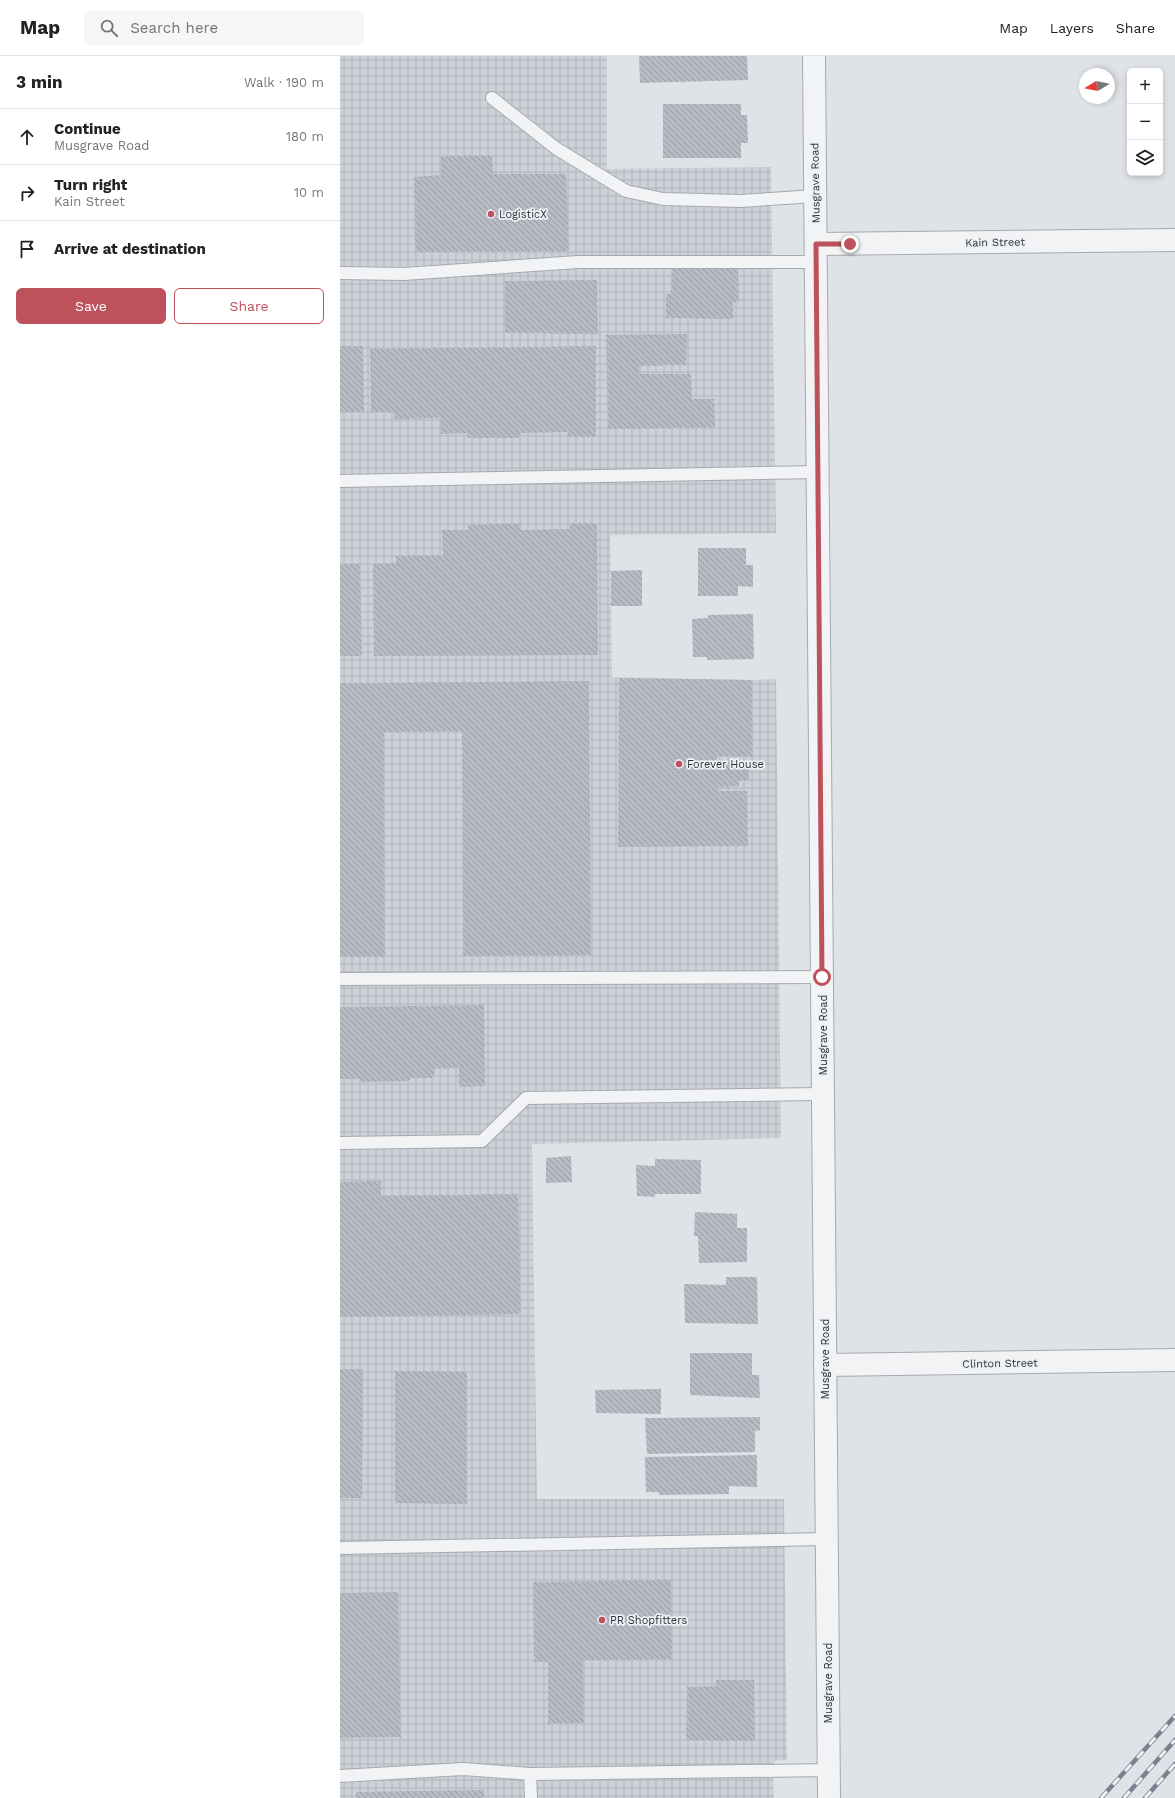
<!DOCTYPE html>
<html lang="en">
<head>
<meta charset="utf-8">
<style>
	:root { --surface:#fff; --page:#f6f6f6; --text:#222; --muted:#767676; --line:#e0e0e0; --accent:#be525c }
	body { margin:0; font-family:"Work Sans",sans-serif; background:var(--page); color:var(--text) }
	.controls { position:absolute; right:12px; top:12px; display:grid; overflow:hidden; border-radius:6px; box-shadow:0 2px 6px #0003 }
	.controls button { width:36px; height:36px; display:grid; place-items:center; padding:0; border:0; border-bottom:1px solid var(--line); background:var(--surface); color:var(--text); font:20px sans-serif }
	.compass { position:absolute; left:739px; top:12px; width:36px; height:36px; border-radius:50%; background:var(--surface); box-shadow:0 2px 6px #0003; rotate:260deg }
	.stop { position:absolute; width:12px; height:12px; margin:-9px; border:3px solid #be525c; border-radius:50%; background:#fff }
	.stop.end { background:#be525c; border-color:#fff; box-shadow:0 1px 4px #0008 }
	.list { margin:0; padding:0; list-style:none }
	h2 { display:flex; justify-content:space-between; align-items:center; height:52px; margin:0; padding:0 16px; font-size:17px }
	h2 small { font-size:13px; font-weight:400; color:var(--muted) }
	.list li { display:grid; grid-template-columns:26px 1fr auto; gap:12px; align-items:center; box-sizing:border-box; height:56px; padding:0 16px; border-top:1px solid var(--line) }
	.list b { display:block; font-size:15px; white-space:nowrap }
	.list p { margin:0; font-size:13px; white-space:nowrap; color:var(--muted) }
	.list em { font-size:13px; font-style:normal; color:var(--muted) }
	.actions { display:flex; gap:8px; padding:12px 16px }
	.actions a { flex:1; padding:9px 0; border:1px solid var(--accent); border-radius:6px; text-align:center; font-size:14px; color:var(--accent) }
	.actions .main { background:var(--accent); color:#fff }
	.icon { flex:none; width:22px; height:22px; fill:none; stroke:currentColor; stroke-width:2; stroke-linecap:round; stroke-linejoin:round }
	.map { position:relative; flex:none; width:835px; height:1742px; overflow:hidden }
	header { display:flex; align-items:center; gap:24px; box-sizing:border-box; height:56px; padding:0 20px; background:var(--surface); border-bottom:1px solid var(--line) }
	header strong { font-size:19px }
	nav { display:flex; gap:22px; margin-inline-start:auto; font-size:14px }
	.search { width:280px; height:36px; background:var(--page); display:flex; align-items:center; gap:10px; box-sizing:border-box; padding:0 14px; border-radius:6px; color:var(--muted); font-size:15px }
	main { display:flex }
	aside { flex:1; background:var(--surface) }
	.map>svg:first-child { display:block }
	.industrial { fill:url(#industrial-grid) }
	.building { fill:url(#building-back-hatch) }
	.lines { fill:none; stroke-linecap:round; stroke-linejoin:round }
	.service-casing { stroke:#a5a9b0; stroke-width:14 }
	.minor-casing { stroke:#a5a9b0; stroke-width:24 }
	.service { stroke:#f1f3f5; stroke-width:12 }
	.minor { stroke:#f1f3f5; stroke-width:22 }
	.rail-casing { stroke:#7b818e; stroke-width:4.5 }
	.rail { stroke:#eef1f4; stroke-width:3; stroke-dasharray:9; stroke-linecap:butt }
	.route { stroke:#be525c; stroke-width:5 }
	.poi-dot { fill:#be525c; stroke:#eef1f4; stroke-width:1.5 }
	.labels { text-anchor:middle; stroke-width:3.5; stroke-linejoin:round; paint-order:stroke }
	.street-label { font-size:11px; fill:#2a303c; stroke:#eef1f4 }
	.poi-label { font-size:11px; fill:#2a303c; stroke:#eef1f4; text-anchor:start }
</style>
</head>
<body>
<header>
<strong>Map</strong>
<div class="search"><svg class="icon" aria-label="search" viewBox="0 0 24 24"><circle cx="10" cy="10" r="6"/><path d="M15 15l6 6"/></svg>Search here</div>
<nav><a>Map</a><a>Layers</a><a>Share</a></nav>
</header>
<main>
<aside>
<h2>3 min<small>Walk · 190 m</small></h2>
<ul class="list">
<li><svg class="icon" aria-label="ahead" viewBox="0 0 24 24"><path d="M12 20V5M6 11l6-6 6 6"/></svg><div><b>Continue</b><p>Musgrave Road</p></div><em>180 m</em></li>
<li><svg class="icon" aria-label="right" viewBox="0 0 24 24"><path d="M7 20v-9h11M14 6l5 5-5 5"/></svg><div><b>Turn right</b><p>Kain Street</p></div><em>10 m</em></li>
<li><svg class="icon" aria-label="arrive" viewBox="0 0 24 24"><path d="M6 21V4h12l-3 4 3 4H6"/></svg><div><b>Arrive at destination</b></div></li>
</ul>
<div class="actions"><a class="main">Save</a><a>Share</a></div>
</aside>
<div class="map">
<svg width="835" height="1742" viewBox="0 0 835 1742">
	<defs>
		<pattern id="industrial-grid" width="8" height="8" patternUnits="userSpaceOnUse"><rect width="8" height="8" fill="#ced1d8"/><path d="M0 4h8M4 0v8" fill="none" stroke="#b1b4ba"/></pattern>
		<pattern id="building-back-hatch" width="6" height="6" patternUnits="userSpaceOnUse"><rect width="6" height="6" fill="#b7bbc3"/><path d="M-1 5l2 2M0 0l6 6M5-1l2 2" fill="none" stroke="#9598a0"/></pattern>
	</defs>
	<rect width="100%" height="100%" fill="#dfe2e7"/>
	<path class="industrial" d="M0,0H267V113L431,111L436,477L270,479L272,621L412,624L436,623L441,1082L192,1088L197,1443H444L447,1704L434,1705L433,1714L434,1742H447H0Z"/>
	<g class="building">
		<path d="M299,0H407L408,24L300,27Z"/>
		<path d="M323,48H401V59H407L408,87H401V102H323Z"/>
		<path d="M152,99L153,118H226L229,195L75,196L74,121L101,119V100Z"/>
		<path d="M332,211L398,212L399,246H393V263L326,262V238H331Z"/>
		<path d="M257,224L258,278L165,277V225Z"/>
		<path d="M347,278L346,309L299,310V318H351L352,343H374L375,371L268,373L266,279Z"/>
		<path d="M0,290H23L24,356H0Z"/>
		<path d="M256,290V381H228V376L181,377L180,382H127V377L101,378L100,362L54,363V356H31L30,293Z"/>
		<path d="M181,467V474L230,473V467H257L258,599L34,600L33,508L56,507V500L103,499L102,474H128V469Z"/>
		<path d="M358,492H406V509H413V531L398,530V540H358Z"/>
		<path d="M0,508H20L22,600H0Z"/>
		<path d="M302,514V550H271V515Z"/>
		<path d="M413,558L414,603L367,604V601H353L352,563L368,562V559Z"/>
		<path d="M279,622L412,624L413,701L377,700V704L399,705V711L409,710V724L399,725V730L378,731V735H407L408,790L278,791Z"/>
		<path d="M249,625L251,899L123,900L122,675L44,676L45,901H0V627Z"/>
		<path d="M144,949L145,1030L119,1031V1011L95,1012L94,1022H70V1025L20,1026V1023H0V951Z"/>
		<path d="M231,1100L232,1126L206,1127V1102Z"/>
		<path d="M315,1103L361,1104V1138H315V1141L297,1140L296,1109L315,1110Z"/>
		<path d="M41,1125V1140L178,1138L181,1258L0,1261V1126Z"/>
		<path d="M355,1156L397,1158V1172H407V1206L359,1207L358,1180H354Z"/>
		<path d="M386,1221H417L418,1268L345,1267L344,1228L386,1229Z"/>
		<path d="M350,1297H412V1319H419L420,1342L350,1339Z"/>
		<path d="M0,1313H23L22,1442H0Z"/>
		<path d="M55,1315L127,1316V1448L55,1447Z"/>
		<path d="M321,1333V1358L256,1357L255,1334Z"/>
		<path d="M420,1361V1374L415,1375V1396L307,1398L305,1362Z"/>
		<path d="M417,1399V1431L389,1430V1438L319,1439V1436H306L305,1401Z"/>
		<path d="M331,1524L332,1603L243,1604L244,1667L208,1668V1606H194L193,1526Z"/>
		<path d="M58,1536L61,1681L0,1682V1537Z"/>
		<path d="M376,1624H414L415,1685L346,1684L347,1631L376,1630Z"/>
		<path d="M144,1734V1742H16V1736Z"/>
	</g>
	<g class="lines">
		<defs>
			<g id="service">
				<path d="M152,42L217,93L286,135L323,143L400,145L475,140"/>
				<path d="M0,217L64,218L238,206H476"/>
				<path d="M0,425L478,416"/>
				<path d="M0,923L482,921"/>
				<path d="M0,1087L142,1085L186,1042L483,1038"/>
				<path d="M0,1492L487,1483"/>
				<path d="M0,1720L123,1713L190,1718"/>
				<path d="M191,1742L190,1718L489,1714"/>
			</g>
			<g id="minor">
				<path d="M474,0L489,1742"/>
				<path d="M476,188L835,184"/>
				<path d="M485,1309L835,1304"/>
			</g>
		</defs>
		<use href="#service" class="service-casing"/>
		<use href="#minor" class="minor-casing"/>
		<use href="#service" class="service"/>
		<use href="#minor" class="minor"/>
		<defs>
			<g id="rail">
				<path d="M761,1742L835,1660"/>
				<path d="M784,1742L835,1684"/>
				<path d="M805,1742L835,1708"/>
			</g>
		</defs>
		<use href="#rail" class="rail-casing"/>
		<use href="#rail" class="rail"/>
	</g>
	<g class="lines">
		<path class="route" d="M482,921L476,188H510"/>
	</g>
	<g class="poi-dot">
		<circle cx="151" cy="158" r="4"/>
		<circle cx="339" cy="708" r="4"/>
		<circle cx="262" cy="1564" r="4"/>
	</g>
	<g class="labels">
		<g class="street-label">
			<text transform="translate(475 127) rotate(-91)" y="4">Musgrave Road</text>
			<text transform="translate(655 186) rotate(-1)" y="4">Kain Street</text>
			<text transform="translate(483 979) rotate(-90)" y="4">Musgrave Road</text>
			<text transform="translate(485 1303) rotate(-90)" y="4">Musgrave Road</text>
			<text transform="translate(660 1307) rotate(-1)" y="4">Clinton Street</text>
			<text transform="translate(488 1627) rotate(-90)" y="4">Musgrave Road</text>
		</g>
		<g class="poi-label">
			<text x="159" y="162">LogisticX</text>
			<text x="347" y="712">Forever House</text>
			<text x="270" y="1568">PR Shopfitters</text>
		</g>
	</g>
</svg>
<div class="controls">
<button>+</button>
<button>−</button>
<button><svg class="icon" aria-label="layers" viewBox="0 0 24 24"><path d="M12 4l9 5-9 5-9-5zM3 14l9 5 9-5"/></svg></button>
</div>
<svg class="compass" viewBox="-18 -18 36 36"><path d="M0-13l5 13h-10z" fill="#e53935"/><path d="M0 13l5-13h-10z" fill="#767676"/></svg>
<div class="stop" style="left:482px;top:921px"></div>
<div class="stop end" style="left:510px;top:188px"></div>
</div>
</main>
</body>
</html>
